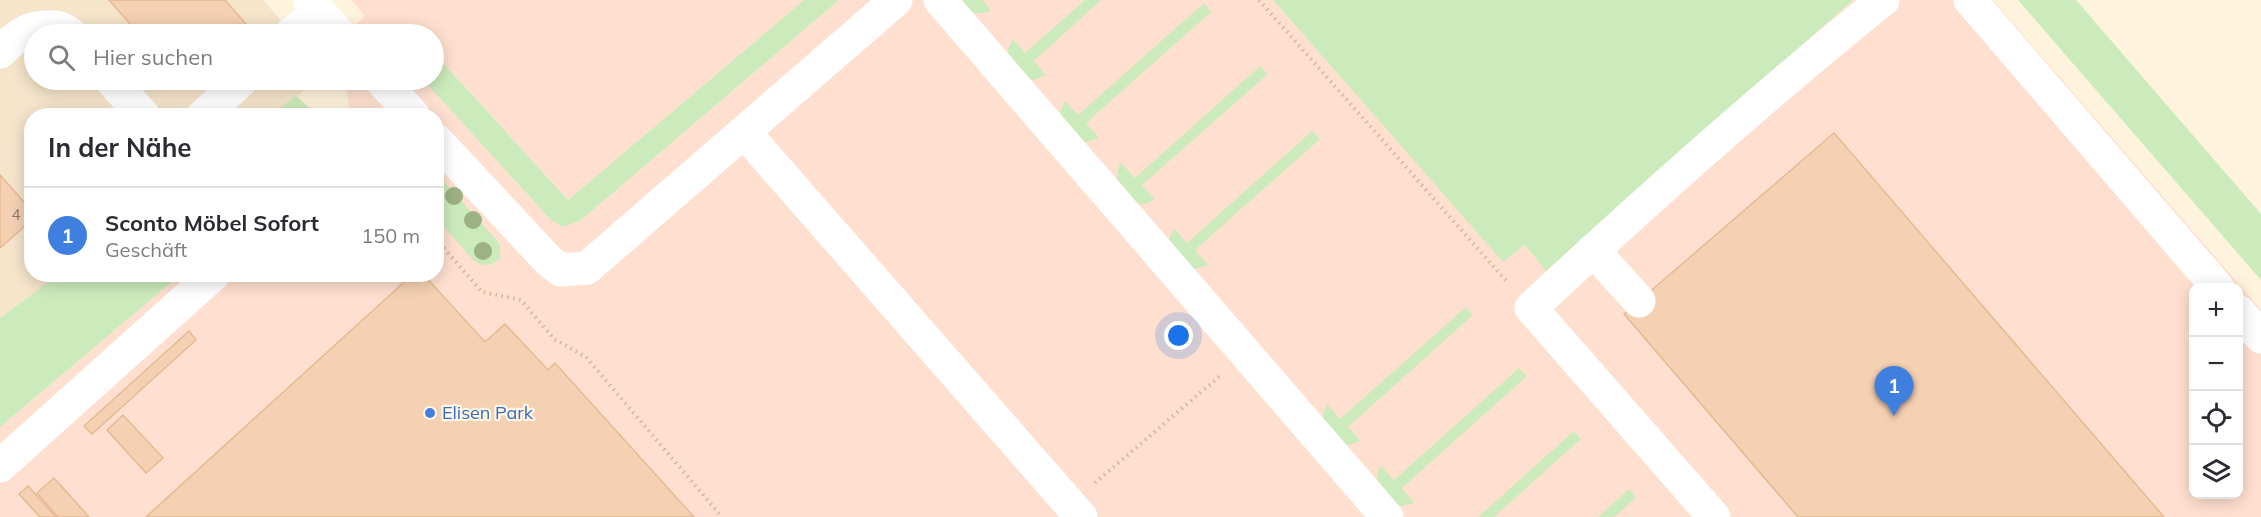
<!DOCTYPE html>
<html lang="de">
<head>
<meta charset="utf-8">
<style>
	:root { --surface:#fff; --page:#f7f7f7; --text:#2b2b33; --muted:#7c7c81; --line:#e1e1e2; --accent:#0b8043 }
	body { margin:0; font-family:Mulish,sans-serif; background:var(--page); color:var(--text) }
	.controls { position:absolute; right:18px; bottom:18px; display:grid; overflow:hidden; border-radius:12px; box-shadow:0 3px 15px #0003 }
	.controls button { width:54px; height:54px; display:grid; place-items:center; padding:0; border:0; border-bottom:2px solid var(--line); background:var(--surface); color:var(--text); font:30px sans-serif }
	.you { position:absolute; left:1179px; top:336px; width:21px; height:21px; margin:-15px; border:4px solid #fff; border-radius:50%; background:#1a73e8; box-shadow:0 0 0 9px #1a73e833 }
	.badge { display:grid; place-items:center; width:39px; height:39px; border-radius:50%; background:var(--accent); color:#fff; font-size:20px; font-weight:700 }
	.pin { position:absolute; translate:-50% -50px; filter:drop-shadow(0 2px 3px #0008) }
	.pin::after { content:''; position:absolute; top:32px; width:21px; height:18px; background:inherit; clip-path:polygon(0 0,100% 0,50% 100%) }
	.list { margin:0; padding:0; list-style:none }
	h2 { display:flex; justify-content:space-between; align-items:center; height:78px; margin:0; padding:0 24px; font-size:26px }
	h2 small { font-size:20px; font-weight:400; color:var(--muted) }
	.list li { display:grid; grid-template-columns:39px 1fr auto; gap:18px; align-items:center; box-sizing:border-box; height:96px; padding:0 24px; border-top:2px solid var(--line) }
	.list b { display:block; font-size:22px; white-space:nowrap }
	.list p { margin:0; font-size:20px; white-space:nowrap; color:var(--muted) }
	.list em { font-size:20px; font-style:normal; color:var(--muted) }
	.icon { flex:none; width:33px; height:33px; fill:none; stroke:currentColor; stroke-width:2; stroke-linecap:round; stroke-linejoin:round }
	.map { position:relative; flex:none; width:2261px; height:517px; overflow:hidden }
	.search { position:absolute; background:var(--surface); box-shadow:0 3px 15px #0003; left:24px; top:24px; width:420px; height:66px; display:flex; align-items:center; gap:15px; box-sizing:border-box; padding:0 21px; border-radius:33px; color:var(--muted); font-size:22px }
	.panel { position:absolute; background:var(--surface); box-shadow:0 3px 15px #0003; left:24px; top:108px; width:420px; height:174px; border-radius:24px }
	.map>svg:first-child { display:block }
	.residential { fill:#f6e5cb }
	.commercial { fill:#ffe0d0; fill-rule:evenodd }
	.green { fill:#ccebbc }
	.building { fill:#f5d1b3; stroke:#e8b893; stroke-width:1.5 }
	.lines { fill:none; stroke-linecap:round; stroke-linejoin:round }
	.path { stroke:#d9b497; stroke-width:4; stroke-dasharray:1.5 4.5; stroke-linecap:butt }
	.minor { stroke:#fff; stroke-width:33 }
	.tree { fill:#9cb184 }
	.shop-dot { fill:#3f7fe0; stroke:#fff6e5; stroke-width:2 }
	.labels { text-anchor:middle; stroke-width:4.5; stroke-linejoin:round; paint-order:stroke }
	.number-label { font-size:15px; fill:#947660 }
	.shop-label { font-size:18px; fill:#366cbe; stroke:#fff6e5; text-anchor:start }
</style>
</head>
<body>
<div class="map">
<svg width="2261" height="517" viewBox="0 0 2261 517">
	<rect width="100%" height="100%" fill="#fef3dd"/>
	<path class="residential" d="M0,0H263L293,34H34V80H318L270,115L32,116V274L58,275L0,318Z"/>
	<g class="commercial">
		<path d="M351,0H804L568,200L434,53V34H347L365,16Z"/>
		<path d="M839,0H1273L1503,261L1525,245L1546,270L1853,0H1993L2261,310V517H0V427L180,275L436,274V116L348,115L349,109L345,80H423L550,219L580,221ZM2194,288H2238V494H2194Z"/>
	</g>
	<g class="green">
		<path d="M804,0H839L580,221L562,227L550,219L423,80H434V53L568,200Z"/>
		<path d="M955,0H982L991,10C975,18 967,10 955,0Z"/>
		<path d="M1085,0H1101L1034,61L1046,75L1034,80L1027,79L1007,56L1008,48L1013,39L1025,53Z"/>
		<path d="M1273,0H1853L1546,271L1525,245L1503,262Z"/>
		<path d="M2018,0H2076L2261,214V280Z"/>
		<path d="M1204,3L1211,12L1086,123L1099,138L1086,142L1079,141L1060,118V111L1065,101L1078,115Z"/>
		<path d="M1260,66L1268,74L1142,185L1155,200L1143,204L1136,203L1117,181L1118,168L1121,163L1135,178Z"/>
		<path d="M296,96L318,115H270Z"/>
		<path d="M1312,131L1320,139L1195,250L1208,265L1195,269L1188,268L1169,246V238L1174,228L1187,243Z"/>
		<path d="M436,173L500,244V259C490,266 484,267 474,261L437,219Z"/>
		<path d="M58,275H180L0,427V318Z"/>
		<path d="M1466,307L1473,315L1348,427L1361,441L1349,445H1341L1322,422L1323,414L1327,404L1340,419Z"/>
		<path d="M1519,368L1527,376L1402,488L1414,503L1402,506H1395L1376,483L1378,470L1381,466L1394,480Z"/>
		<path d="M1574,431L1581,439L1494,517H1478Z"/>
		<path d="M1629,489L1636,498L1614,517H1598Z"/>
	</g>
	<g class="building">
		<path d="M109,0H225L253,32L250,34H139Z"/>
		<path d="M1834,133L2164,517H1798L1624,314Z"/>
		<path d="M0,175L32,211V220L0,248Z"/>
		<path d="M413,274H423L485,342L505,324L548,370L555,363L694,517H146Z"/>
		<path d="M189,331L196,340L92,434L84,426Z"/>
		<path d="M123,415L163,458L146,473L107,430Z"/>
		<path d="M54,478L89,517H58L37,493Z"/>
		<path d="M28,486L56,517H40L19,494Z"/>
	</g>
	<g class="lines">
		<g class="path">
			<path d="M1259,0L1508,283"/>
			<path d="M436,239L482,292L521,300L554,339L586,357L722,517"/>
			<path d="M1095,483L1221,375"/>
		</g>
		<g class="minor">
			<path d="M309,0L339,34"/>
			<path d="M940,0L1387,517"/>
			<path d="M1970,0L2218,288"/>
			<path d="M291,34L319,11"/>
			<path d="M0,52C7,46 15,37 23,33C36,26 59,23 70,34"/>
			<path d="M111,80L144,116"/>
			<path d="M381,80L414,116"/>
			<path d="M203,116L242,80"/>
			<path d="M745,133L1081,517"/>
			<path d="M436,140L549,261L561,270L587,268L896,0"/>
			<path d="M1593,250L1639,301"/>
			<path d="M2238,311L2261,337"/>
			<path d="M0,466L214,274"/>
			<path d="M1714,517L1531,308C1645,202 1761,98 1883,0"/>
		</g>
	</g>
	<g class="tree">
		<circle cx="454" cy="196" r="9"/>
		<circle cx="473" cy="220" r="9"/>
		<circle cx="483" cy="251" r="9"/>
	</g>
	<circle class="shop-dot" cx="430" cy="413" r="6"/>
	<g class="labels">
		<g class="number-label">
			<text x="16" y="220">4</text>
		</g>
		<g class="shop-label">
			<text x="442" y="419">Elisen Park</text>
		</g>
	</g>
</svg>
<div class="controls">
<button>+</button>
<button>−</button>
<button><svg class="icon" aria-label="locate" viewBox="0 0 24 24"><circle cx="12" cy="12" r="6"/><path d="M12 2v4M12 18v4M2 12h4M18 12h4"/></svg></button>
<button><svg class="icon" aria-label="layers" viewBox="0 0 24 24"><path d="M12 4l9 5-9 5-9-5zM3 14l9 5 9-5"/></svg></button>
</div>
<div class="you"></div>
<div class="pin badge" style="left:1894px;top:416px;background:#3f7fe0">1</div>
<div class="search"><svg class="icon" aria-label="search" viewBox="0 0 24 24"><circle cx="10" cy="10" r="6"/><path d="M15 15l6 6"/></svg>Hier suchen</div>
<section class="panel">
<h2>In der Nähe<small></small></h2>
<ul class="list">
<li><span class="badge" style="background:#3f7fe0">1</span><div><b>Sconto Möbel Sofort</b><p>Geschäft</p></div><em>150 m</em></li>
</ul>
</section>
</div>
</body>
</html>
